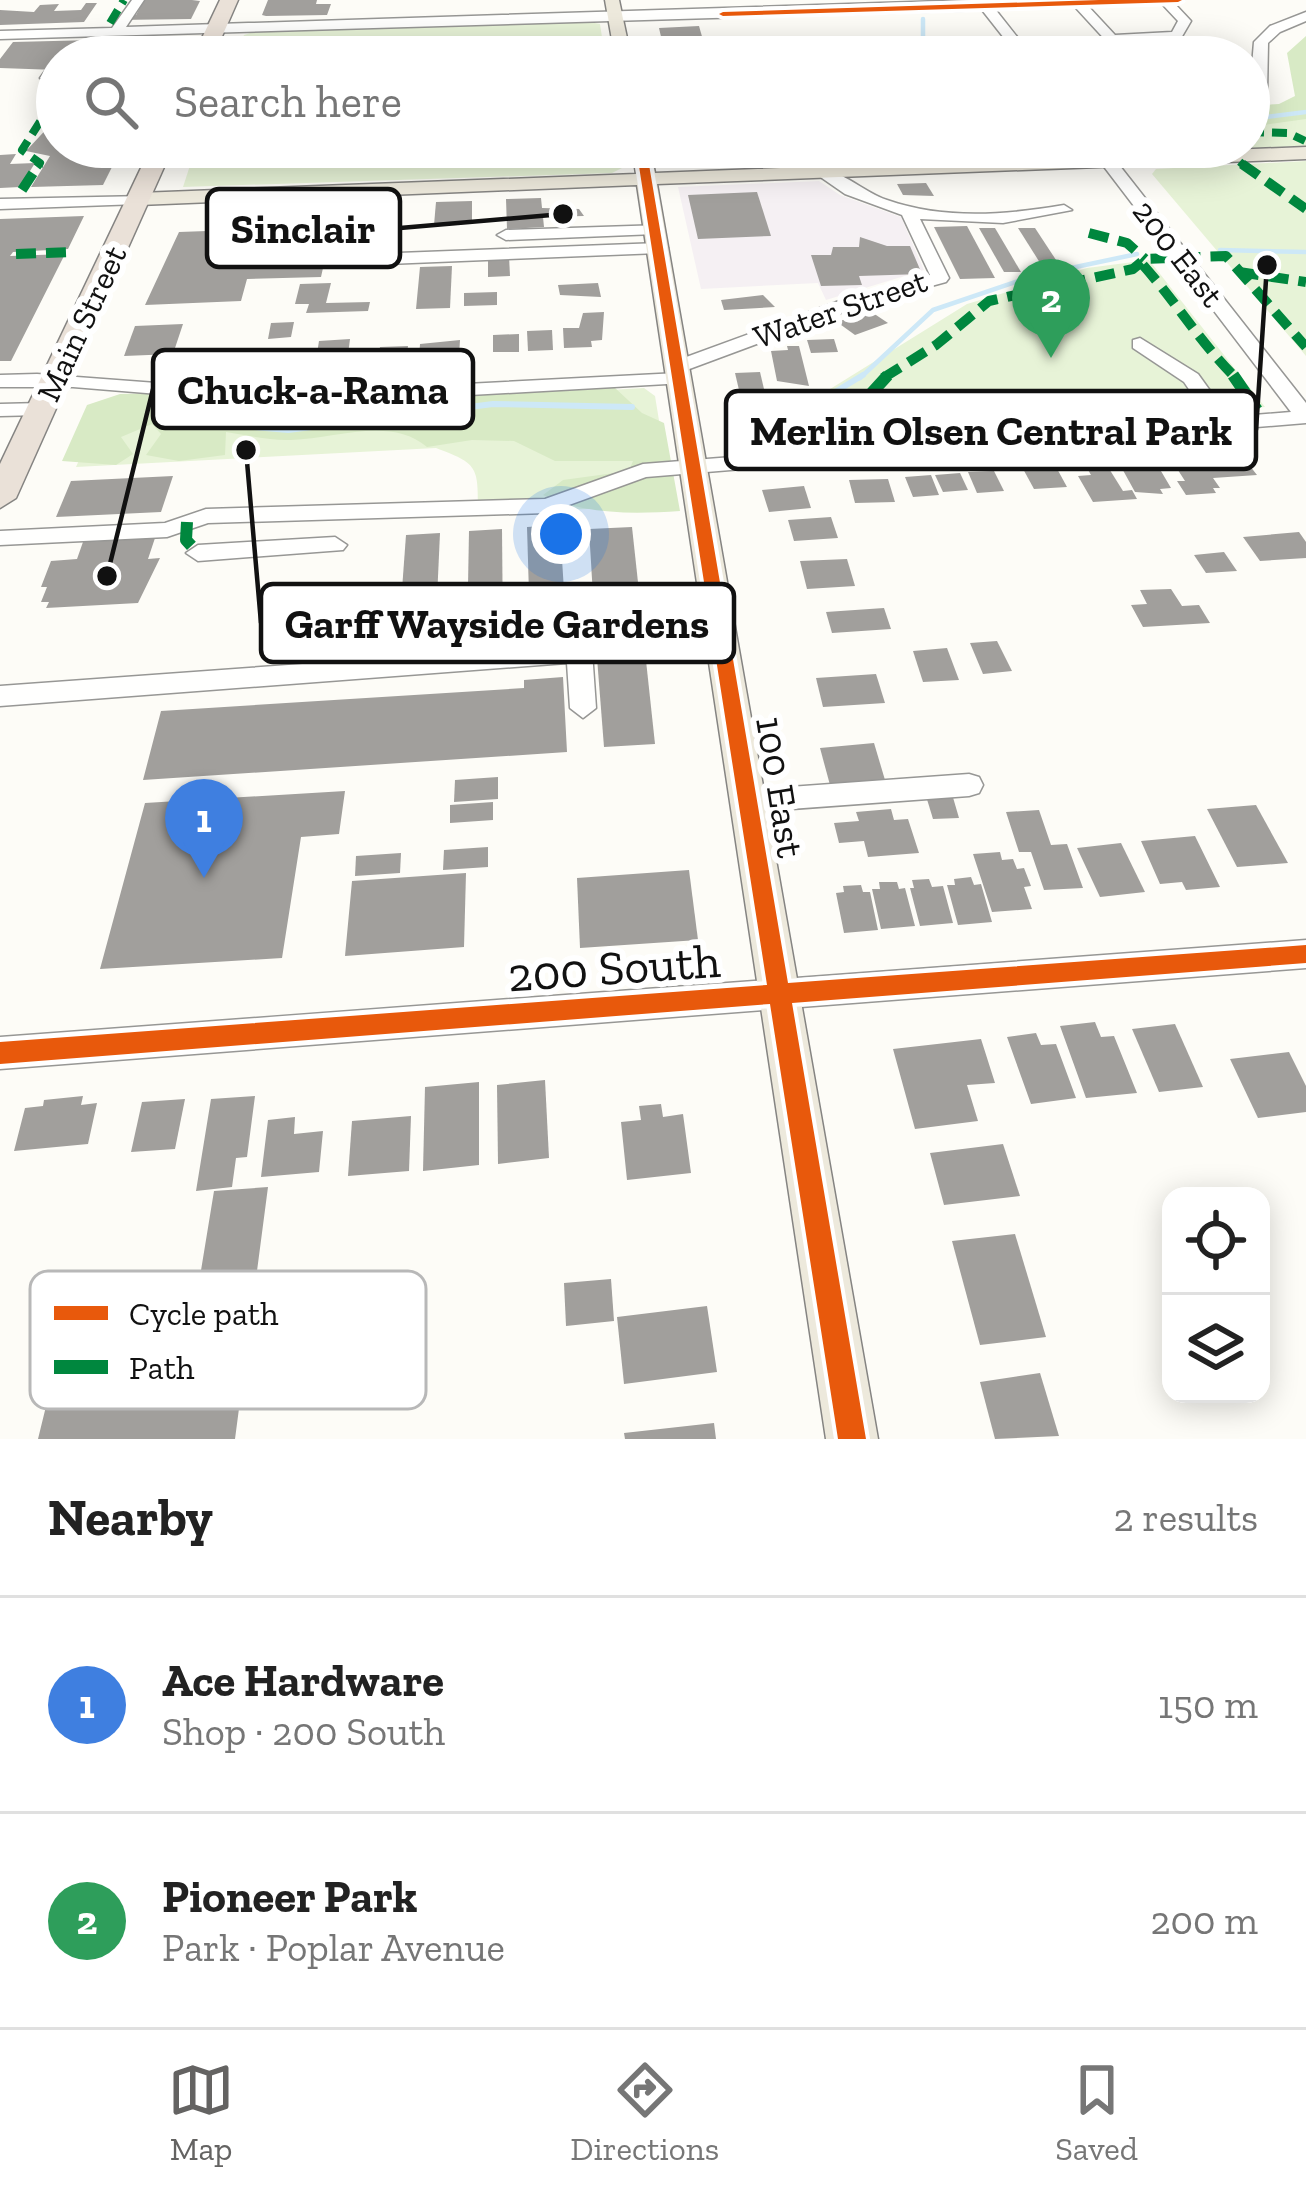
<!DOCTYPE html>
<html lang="en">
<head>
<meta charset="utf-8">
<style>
	:root { --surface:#fff; --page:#f6f6f6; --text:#222; --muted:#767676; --line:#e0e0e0; --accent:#646362 }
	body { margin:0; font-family:"Zilla Slab",serif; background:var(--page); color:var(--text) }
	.controls { position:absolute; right:36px; bottom:36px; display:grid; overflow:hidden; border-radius:24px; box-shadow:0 6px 30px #0003 }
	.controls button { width:108px; height:108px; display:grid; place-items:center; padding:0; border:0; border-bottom:3px solid var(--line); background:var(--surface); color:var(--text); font:60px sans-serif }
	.you { position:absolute; left:561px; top:534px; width:42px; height:42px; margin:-30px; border:9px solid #fff; border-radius:50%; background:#1a73e8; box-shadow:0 0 0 18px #1a73e833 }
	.badge { display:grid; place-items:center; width:78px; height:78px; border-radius:50%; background:var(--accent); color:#fff; font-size:39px; font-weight:700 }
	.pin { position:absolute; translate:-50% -99px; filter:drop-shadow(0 3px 6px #0008) }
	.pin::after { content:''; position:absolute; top:63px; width:42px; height:36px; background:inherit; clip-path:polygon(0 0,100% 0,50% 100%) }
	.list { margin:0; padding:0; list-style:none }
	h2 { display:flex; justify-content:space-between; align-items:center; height:156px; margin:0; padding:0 48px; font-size:51px }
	h2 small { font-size:39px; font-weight:400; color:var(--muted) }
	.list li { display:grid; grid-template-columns:78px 1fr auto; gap:36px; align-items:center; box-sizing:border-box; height:216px; padding:0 48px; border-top:3px solid var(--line) }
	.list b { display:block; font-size:45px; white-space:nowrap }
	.list p { margin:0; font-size:39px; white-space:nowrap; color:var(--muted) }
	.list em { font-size:39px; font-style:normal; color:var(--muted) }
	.icon { flex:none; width:66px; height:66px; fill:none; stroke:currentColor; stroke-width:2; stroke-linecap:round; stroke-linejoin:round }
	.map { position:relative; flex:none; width:1306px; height:1439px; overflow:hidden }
	.search { position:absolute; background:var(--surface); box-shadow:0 6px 30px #0003; left:36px; right:36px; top:36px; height:132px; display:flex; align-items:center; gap:30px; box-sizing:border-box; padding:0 42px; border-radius:66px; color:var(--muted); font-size:45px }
	.sheet { height:588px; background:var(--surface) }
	nav { display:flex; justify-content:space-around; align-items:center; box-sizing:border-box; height:168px; border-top:3px solid var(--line); background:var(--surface); font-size:33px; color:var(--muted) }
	nav a { display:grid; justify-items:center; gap:6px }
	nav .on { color:var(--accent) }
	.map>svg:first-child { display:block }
	.industrial { fill:#f5f0f3 }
	.green { fill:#e7f3d7 }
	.forest { fill:#d8eac5 }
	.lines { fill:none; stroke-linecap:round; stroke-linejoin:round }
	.stream-far1 { stroke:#cde8f7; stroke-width:4.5 }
	.stream { stroke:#cde8f7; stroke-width:6 }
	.building { fill:#a19f9c }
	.minor-casing { stroke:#979795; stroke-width:3 }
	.major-casing { stroke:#858482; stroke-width:3 }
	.highway-casing { stroke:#858482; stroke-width:3 }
	.minor { fill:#fffffe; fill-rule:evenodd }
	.major { fill:#ede9dc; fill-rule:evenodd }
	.highway { fill:#eae1d8; fill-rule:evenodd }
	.quiet-far2 { stroke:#00873e; stroke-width:8; stroke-dasharray:15 8; stroke-linecap:butt }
	.quiet-far1 { stroke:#00873e; stroke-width:10; stroke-dasharray:20 10; stroke-linecap:butt }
	.quiet { stroke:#00873e; stroke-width:12; stroke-dasharray:26 12; stroke-linecap:butt }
	.cycleway-casing { stroke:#fff; stroke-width:8 }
	.cycleway { fill:#e8590c; fill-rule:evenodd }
	.labels { text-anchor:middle; stroke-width:12; stroke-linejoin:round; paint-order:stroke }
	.far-street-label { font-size:33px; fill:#111; stroke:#fff }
	.street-label { font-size:39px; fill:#111; stroke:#fff }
	.near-street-label { font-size:48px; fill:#111; stroke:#fff }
	.key { fill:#fff; stroke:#b8b8b8; stroke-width:3 }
	.key-label { font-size:33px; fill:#111 }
	.leader { fill:none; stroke:#111; stroke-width:4.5 }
	.callout-dot { fill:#111; stroke:#fff; stroke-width:4.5 }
	.callout { fill:#fff; stroke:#111; stroke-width:4.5 }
	.callout-label { font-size:42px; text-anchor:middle; font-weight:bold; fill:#111 }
</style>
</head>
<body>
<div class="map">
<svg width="1306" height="1439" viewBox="0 0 1306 1439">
	<rect width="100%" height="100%" fill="#fdfcf7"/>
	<path class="industrial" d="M819,181L840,195L901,217L924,270L826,300L818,283L701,289L678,187Z"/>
	<g class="green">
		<path d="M590,22L600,24L605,57H234L244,35L253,32Z"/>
		<path d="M1306,105V146L1125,154L1119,147H1249V108Z"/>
		<path d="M196,147H618L622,168L612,173L183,187Z"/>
		<path d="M1306,161V356L1152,174L1156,169Z"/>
		<path d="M1149,260L1265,407L732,447L725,414L806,404L967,304L1087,268Z"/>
		<path d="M644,388L655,396L664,451L588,509L478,513C478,467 479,464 436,448L76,467L104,404L235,412Z"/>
	</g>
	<g class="forest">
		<path d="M1306,36V119L1249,127V106L1279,104L1295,96L1287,53Z"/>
		<path d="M614,387L642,413L664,423L680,511C634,514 585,515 543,495L563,480L629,471L633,461H555L514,441L472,440L427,447C390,416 336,439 291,440C270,441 247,435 226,432L225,455L179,461L146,455L161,434L152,424L121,437L133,454L116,465L62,461L87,405L120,394L163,393L232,406Z"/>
	</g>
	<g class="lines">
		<g class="stream-far1">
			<path d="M923,19V57"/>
			<path d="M1249,119L1306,112"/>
			<path d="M980,147L985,153"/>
			<path d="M1220,250L1306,252"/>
			<path d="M860,378L933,310L1033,276L1137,254"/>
		</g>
		<g class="stream">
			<path d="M158,410L219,424L288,430L493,404L632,407"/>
			<path d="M741,416L807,409L863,375"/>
		</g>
	</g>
	<g class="building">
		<path d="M144,0H192L200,1L191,19L116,20L118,16L136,15Z"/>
		<path d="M268,0H317L316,4H331L327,15L266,16L262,15Z"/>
		<path d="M86,3H97L84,22L0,25V10L34,12L40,5L59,4L54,11L81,10Z"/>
		<path d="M699,26L703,40L662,41L659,28Z"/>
		<path d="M180,38L169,57H93L104,40Z"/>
		<path d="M967,38L978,57L948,53L943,39Z"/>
		<path d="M94,40L83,57H57V70L0,68V59L13,42Z"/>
		<path d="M52,106H57V147H122L103,185L31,187L50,156L26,151L53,122H42Z"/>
		<path d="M673,147H712L716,159L676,160Z"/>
		<path d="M16,154L10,164L35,163L20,187L0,188V155Z"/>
		<path d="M926,183L934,196L903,195L897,184Z"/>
		<path d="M757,192L771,236L698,239L688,195Z"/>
		<path d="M541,198L542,208L579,209L584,216L543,217L544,227L507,229L506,199Z"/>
		<path d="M472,201V220L434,225L436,202Z"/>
		<path d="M328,207L326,216L349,215L347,227L357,226L353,248L327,250L321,277L247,279L241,301L145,305L179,232L260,229L267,209L283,208L275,238L258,239L256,244H274L269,260H294L296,249H316L318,240L281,241L290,208Z"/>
		<path d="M84,216L68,249L13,252L10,256L65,254L11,361H0V219Z"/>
		<path d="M967,226L995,278L960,279L934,227Z"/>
		<path d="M979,228H995L1021,272H1004Z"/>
		<path d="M1018,228H1035L1060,266H1042Z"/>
		<path d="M860,237L887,246H910L922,274L859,276L862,285L821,286L811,255H831L833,247H859Z"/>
		<path d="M509,256L510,276L488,277V257Z"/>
		<path d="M452,266L450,308L416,309L420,267Z"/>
		<path d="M331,283L326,303L370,302L368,311L306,313L309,304H295L300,284Z"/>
		<path d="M598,283L601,297L560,295L558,285Z"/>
		<path d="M497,292V305L464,306V293Z"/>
		<path d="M763,295L775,307L724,310L721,300Z"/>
		<path d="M870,311L888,323L855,335L837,322Z"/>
		<path d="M604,312L602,340L591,341L592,347L564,348L563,328H579L583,313Z"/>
		<path d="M294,322L291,337L268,339L271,323Z"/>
		<path d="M183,324L173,354L124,356L135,326Z"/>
		<path d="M552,330L553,350L528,351L527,331Z"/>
		<path d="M519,334V352H493V335Z"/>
		<path d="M350,339L346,370L314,372L319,341Z"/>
		<path d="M834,339L838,352L811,353L807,340Z"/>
		<path d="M460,340L459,356L419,358L420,344Z"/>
		<path d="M408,346L406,361L377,362L380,347Z"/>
		<path d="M787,346H799L809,386L777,381L771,351L788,350Z"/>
		<path d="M760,372L764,389L739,390L735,373Z"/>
		<path d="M1232,457L1246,461L1257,475L1213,478L1220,488H1213L1216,493L1186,495L1177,481H1185L1176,467L1214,465L1209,458Z"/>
		<path d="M1144,461L1148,467L1158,466L1171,488L1160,489L1163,494L1135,492L1119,463Z"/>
		<path d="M1055,465L1067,487L1034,489L1022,467Z"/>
		<path d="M1108,467L1123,491L1132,490L1137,499L1093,502L1078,476L1091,475L1087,468Z"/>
		<path d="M994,471L1004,491L977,493L968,472Z"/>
		<path d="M960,473L968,490L943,492L935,475Z"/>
		<path d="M931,475L939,495L913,497L905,477Z"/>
		<path d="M173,476L161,512L56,517L71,481Z"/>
		<path d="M888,479L895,502L855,503L849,480Z"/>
		<path d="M804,486L811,508L769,512L762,490Z"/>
		<path d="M831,517L838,538L794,541L788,520Z"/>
		<path d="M560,525L566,625L530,628L527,527Z"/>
		<path d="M632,527L641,610L594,612L589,529Z"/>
		<path d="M502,529L503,638L467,640L469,531Z"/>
		<path d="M1299,532L1306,542V558L1260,561L1243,537Z"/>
		<path d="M440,533L435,642L398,644L406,535Z"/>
		<path d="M155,538L148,559L160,558L138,603L46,608L49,602H41L47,587H41L51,561L77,559L83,542Z"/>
		<path d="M1224,552L1237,571L1206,573L1194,555Z"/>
		<path d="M847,559L855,586L807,589L800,561Z"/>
		<path d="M1171,589L1182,606L1199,605L1210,623L1143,627L1131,605L1147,604L1140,590Z"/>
		<path d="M884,608L891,629L832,633L826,612Z"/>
		<path d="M997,641L1012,671L983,674L970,643Z"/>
		<path d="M644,642L655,744L604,747L596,645Z"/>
		<path d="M947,648L959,680L923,682L913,651Z"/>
		<path d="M876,674L885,703L823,707L816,678Z"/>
		<path d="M563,677L567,752L143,780L161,711L524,688V680Z"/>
		<path d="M874,743L885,780L830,785L820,748Z"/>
		<path d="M498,777V799L454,802L455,780Z"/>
		<path d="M345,791L339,834L301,837L282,958L100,969L145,803Z"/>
		<path d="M952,794L959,818L933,819L926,796Z"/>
		<path d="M493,802V820L450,823V805Z"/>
		<path d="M1256,805L1288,863L1237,867L1207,809Z"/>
		<path d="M891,809L894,820L908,819L919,853L868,857L864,841L839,843L834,823L859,821L856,812Z"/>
		<path d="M1039,810L1051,845L1067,844L1083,888L1044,890L1031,852H1019L1006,812Z"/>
		<path d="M1195,836L1220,887L1186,890L1182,882L1160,884L1141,841Z"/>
		<path d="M1121,843L1145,892L1100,897L1077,848Z"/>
		<path d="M488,847V867L443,870L444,850Z"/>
		<path d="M1000,852L1002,860L1013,859L1017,869L1024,868L1031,886L1024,887L1032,909L992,912L973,854Z"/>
		<path d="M401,853L400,873L355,876L356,856Z"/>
		<path d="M689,870L698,940L580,948L577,878Z"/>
		<path d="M466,873L464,947L345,956L352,881Z"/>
		<path d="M971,877L974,885L981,884L992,922L958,925L947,885H955L954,879Z"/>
		<path d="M929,879L932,887L943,886L953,923L920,926L910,888H914L912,880Z"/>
		<path d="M879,882H897L899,889L905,888L915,926L881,929L872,889H880Z"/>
		<path d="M861,885L863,892H870L878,930L844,933L836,893L844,892L843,886Z"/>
		<path d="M1095,1022L1101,1037L1114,1036L1137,1093L1086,1098L1060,1026Z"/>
		<path d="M1175,1024L1203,1087L1159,1092L1132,1029Z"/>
		<path d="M1036,1033L1041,1045L1056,1044L1076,1098L1031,1104L1007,1037Z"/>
		<path d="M981,1039L995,1083L967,1085L978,1121L915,1129L893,1049Z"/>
		<path d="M1289,1052L1306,1086V1112L1258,1118L1230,1059Z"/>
		<path d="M545,1080L549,1158L498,1164L497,1085Z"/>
		<path d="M479,1082V1165L423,1171L425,1087Z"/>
		<path d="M83,1096L81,1105L97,1103L88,1144L14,1151L25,1108L43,1106L44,1100Z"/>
		<path d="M255,1096L247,1157L236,1158L232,1187L196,1191L211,1099Z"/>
		<path d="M185,1099L175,1149L131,1152L142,1102Z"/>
		<path d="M661,1104L663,1117L683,1114L691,1173L627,1180L621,1122L641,1120L639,1106Z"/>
		<path d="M411,1116L409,1171L348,1176L352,1121Z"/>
		<path d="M295,1117L294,1134L323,1131L319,1172L261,1177L268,1120Z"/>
		<path d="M1003,1144L1020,1196L944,1205L930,1153Z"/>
		<path d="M268,1187L235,1439H38L49,1394L161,1383L164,1363L186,1362L214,1191Z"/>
		<path d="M1015,1234L1046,1337L980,1345L952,1241Z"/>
		<path d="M611,1279L614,1321L566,1326L564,1283Z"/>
		<path d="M707,1306L717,1372L624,1384L617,1317Z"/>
		<path d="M1040,1373L1059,1436L995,1439L980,1382Z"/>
		<path d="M714,1423L716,1439H625L624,1433Z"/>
	</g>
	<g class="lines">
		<defs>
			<g id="minor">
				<path d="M132,0H144L126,27L975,0H1184L1175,4L1191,21L1170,57H1156L1167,40L1122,42L1135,57H1121L1075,7L995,9L1033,57H1019L982,10L0,39V31L112,28ZM1162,4L1178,21L1172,32L1115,35L1088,6Z"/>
				<path d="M1306,12V21L1280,32L1268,43L1267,93L1249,101L1254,42L1270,26Z"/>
				<path d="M628,50L623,57H520L527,53Z"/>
				<path d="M45,71H57V79L40,78Z"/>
				<path d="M1089,147H1105L1306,403V423L646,477L547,513L208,523L167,537L0,545V531L165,523L206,509L545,499L643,464L1209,419L1184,382L1133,348V340L1140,338L1198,374L1229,417L1291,412Z"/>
				<path d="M819,170C841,169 865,193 887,200C944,220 1006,215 1064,205L1072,210L1003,223L920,219L949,278L946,282L862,305L684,371H670V363L850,297L930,275L902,215L845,194L819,176Z"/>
				<path d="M372,185L380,190L372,254L659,243L668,248L659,253L363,265L354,260L364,190Z"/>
				<path d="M290,188L298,193L283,257L268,261L282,193Z"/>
				<path d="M145,196V202L139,204L0,209V199Z"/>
				<path d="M662,225V233L656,234L506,240L497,235L506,230Z"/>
				<path d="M678,373L685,375V383L291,405L73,387H0V375L37,374L291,393Z"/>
				<path d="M0,404L41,403L51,409L41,415L0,416Z"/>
				<path d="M335,537L347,545L343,550L198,561L186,553L198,545Z"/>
				<path d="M721,614L734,623L730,629L591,637L596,708L583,718L570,708L567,663L0,706V686L566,645L565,629L578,620Z"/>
				<path d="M969,774L979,777L983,785L979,793L969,796L750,812L740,809L736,801L740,793L750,790Z"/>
				<path d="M1306,940V968L0,1069V1037Z"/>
			</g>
			<g id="major">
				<path d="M605,0H619L631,57H615Z"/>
				<path d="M632,147H650L655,173L1306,147V159L657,184L878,1439H826L637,185L139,205L129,199L139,193L636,174Z"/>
			</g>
			<g id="highway">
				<path d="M220,0H238L213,57H193Z"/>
				<path d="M151,147H173L16,498L0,508V464Z"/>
			</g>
		</defs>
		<use href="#minor" class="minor-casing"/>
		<use href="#major" class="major-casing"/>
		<use href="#highway" class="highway-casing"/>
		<use href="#minor" class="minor"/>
		<use href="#major" class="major"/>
		<use href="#highway" class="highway"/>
		<g class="quiet-far2">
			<path d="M110,23L124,0"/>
			<path d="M1249,132L1288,133L1305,141"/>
			<path d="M1222,147L1246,167"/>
			<path d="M37,167L40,163L22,150L57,95"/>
		</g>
		<g class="quiet-far1">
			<path d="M1242,164L1306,209"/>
			<path d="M22,190L39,164"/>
			<path d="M1089,233L1127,243L1145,259"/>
			<path d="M16,254L75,252"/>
			<path d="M1143,265C1176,302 1202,345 1236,378"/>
			<path d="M1239,272L1306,282"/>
			<path d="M883,378L936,345L989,301L1133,269L1145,259L1226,256L1306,347"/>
		</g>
		<g class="quiet">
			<path d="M1233,375L1257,410"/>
			<path d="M737,451L756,431L821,425L856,410L888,375"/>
			<path d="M187,522L186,540L198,553"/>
		</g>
		<defs>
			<g id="cycleway">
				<path d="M1099,0H1182L1178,2L723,16L719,14L723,12Z"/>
				<path d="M636,147H646L788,983L1306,945V963L792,1003L866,1439H838L770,1004L0,1064V1042L767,985Z"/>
			</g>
		</defs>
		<use href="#cycleway" class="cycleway-casing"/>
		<use href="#cycleway" class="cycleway"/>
	</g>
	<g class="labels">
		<g class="far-street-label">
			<text transform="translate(1179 253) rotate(52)" y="12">200 East</text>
			<text transform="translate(840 308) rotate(-19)" y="12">Water Street</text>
			<text transform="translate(81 323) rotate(-65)" y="12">Main Street</text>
		</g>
		<g class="street-label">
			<text transform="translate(781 787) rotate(81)" y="14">100 East</text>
		</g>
		<g class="near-street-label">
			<text transform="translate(614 967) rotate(-4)" y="17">200 South</text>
		</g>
	</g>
	<rect x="30" y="1271" width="396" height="138" rx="18" class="key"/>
	<rect x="54" y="1306" width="54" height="14" fill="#e8590c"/>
	<rect x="54" y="1360" width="54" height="14" fill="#00873e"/>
	<g class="key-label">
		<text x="129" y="1325">Cycle path</text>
		<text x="129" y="1379">Path</text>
	</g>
	<path class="leader" d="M563 214L400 228M107 576L153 389M1267 265L1256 430M246 450L261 623"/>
	<g class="callout-dot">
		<circle cx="563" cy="214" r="12"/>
		<circle cx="107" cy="576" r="12"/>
		<circle cx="1267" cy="265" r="12"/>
		<circle cx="246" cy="450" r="12"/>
	</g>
	<g class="callout">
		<rect x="207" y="189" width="193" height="78" rx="12"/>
		<rect x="153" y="350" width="320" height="78" rx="12"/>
		<rect x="726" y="391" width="530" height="78" rx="12"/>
		<rect x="261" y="584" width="473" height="78" rx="12"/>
	</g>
	<g class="callout-label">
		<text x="303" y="243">Sinclair</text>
		<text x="313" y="404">Chuck-a-Rama</text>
		<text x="991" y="445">Merlin Olsen Central Park</text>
		<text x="497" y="638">Garff Wayside Gardens</text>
	</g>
</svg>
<div class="controls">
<button><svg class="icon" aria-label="locate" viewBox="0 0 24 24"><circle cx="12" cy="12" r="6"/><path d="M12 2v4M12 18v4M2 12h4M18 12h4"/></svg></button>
<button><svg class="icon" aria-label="layers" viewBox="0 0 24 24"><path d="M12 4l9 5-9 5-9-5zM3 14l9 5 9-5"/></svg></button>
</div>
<div class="you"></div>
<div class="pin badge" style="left:204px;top:878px;background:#3f7fe0">1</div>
<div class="pin badge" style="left:1051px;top:358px;background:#2e9e5b">2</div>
<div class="search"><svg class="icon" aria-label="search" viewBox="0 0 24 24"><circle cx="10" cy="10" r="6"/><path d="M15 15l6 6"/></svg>Search here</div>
</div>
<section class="sheet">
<h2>Nearby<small>2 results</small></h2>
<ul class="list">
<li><span class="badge" style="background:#3f7fe0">1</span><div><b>Ace Hardware</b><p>Shop · 200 South</p></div><em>150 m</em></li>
<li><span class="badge" style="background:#2e9e5b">2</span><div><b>Pioneer Park</b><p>Park · Poplar Avenue</p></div><em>200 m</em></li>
</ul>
</section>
<nav>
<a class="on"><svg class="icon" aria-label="map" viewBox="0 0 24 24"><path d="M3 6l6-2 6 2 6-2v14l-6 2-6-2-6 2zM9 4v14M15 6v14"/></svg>Map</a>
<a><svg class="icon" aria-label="directions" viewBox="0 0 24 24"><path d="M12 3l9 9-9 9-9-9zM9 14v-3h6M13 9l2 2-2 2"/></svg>Directions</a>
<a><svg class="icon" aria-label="saved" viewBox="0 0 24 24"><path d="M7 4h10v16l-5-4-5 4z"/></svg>Saved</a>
</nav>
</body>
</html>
